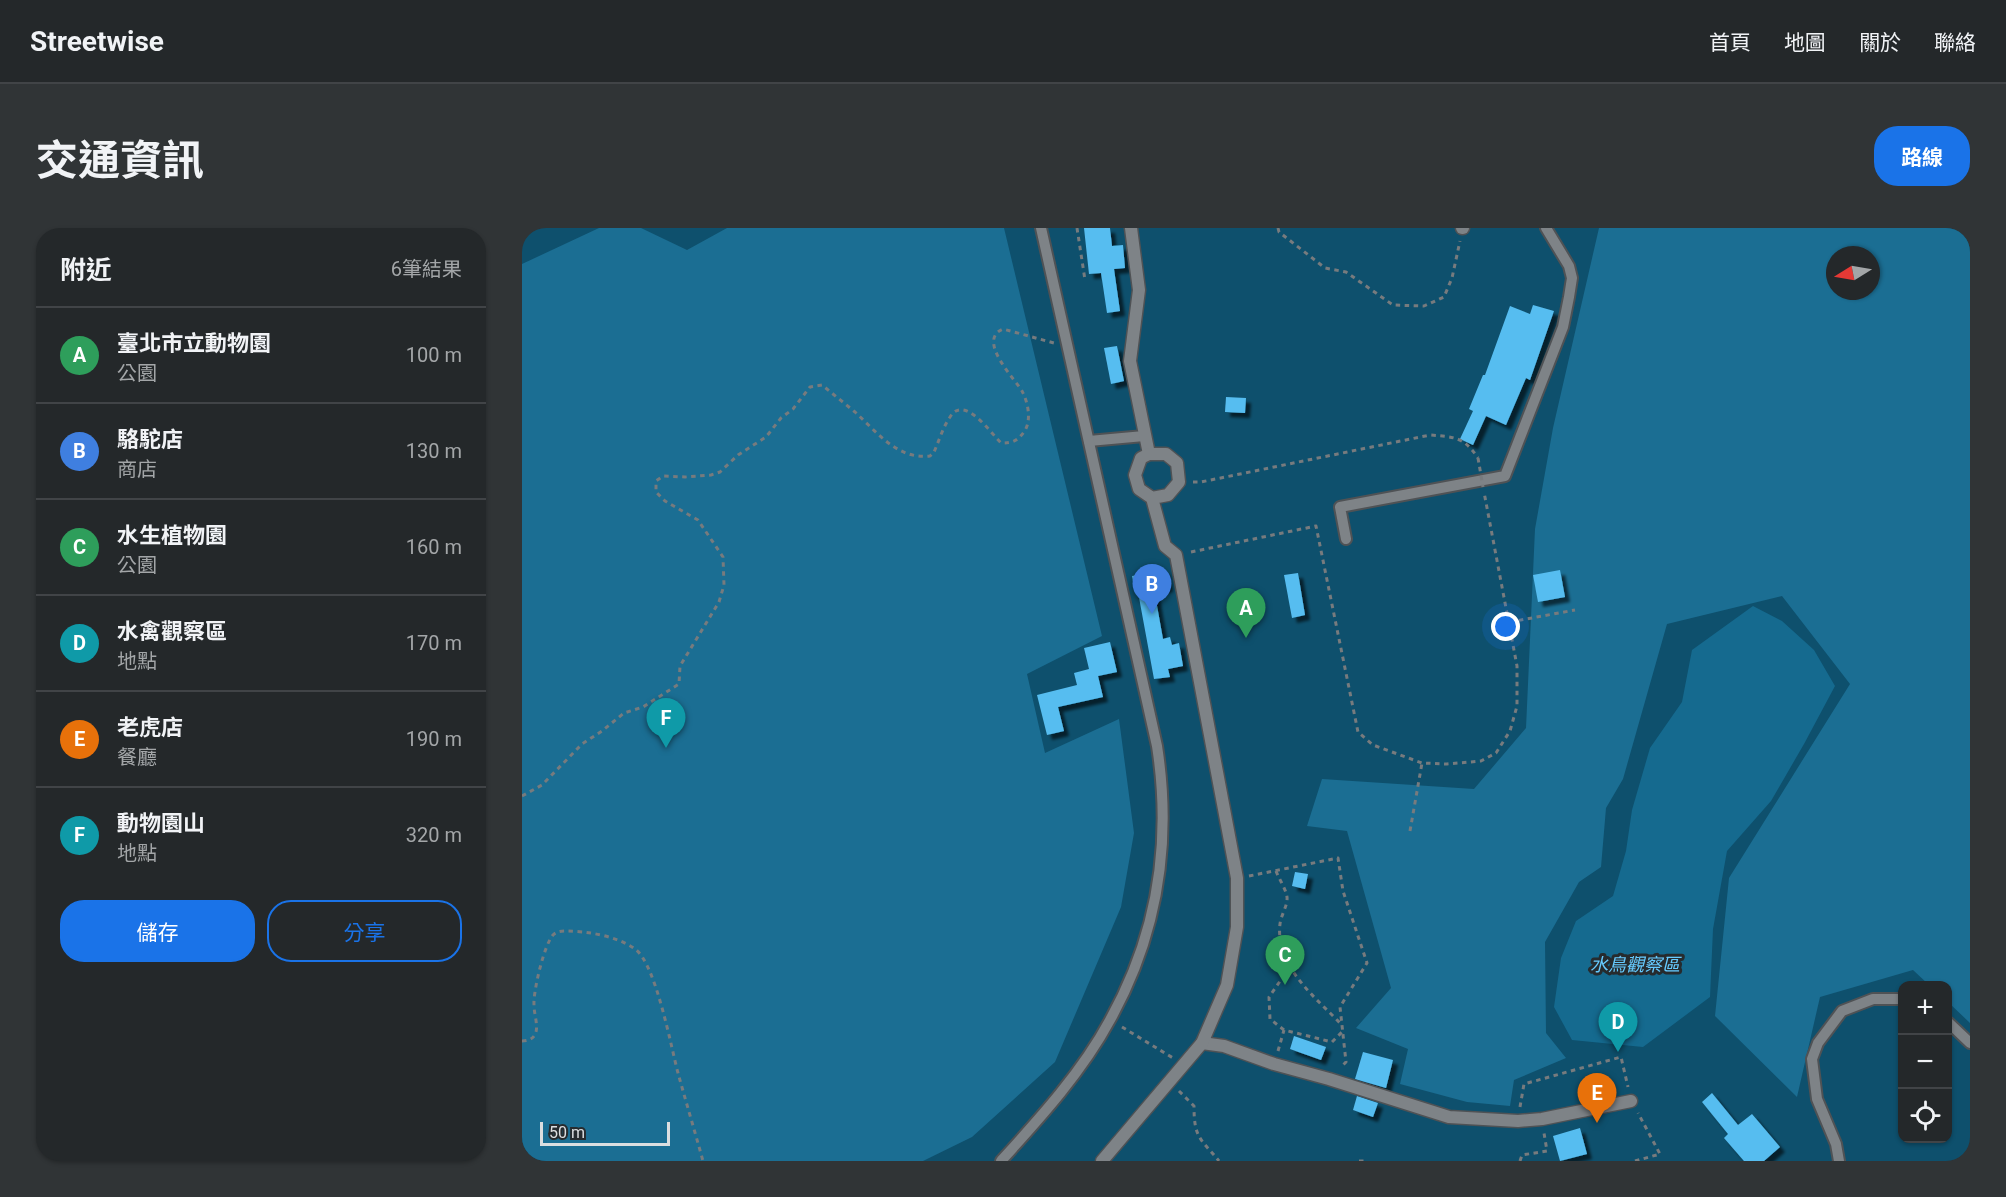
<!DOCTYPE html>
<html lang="zh-TW">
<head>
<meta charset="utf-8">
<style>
	:root { --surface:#24282a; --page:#303436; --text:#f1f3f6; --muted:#a3a6a8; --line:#414447; --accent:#1a73e8 }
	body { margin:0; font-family:Roboto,"Noto Sans TC",sans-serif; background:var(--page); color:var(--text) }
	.controls { position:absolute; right:18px; bottom:18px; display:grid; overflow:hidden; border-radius:12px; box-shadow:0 2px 4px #0004 }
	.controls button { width:54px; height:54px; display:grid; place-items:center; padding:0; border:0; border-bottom:2px solid var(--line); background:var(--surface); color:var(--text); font:30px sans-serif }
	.compass { position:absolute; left:1304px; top:18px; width:54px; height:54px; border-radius:50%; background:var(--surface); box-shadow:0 2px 4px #0004; rotate:259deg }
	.scale { position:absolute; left:18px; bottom:15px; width:130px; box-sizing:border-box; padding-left:6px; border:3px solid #dbdee0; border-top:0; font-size:16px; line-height:21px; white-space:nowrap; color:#dbdee0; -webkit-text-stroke:4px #262b2e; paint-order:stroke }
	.you { position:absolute; left:984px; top:399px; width:21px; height:21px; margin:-15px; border:4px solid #fff; border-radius:50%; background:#1a73e8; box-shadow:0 0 0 9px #1a73e833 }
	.badge { display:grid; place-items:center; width:39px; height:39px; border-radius:50%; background:var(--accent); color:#fff; font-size:20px; font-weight:700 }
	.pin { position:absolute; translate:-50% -50px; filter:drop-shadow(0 2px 3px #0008) }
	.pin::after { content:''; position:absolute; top:32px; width:21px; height:18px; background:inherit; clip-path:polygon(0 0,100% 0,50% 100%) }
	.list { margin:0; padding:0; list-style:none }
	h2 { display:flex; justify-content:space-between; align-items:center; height:78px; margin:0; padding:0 24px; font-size:26px }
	h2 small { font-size:20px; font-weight:400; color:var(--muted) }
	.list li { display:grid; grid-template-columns:39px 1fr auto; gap:18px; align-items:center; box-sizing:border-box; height:96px; padding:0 24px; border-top:2px solid var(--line) }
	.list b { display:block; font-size:22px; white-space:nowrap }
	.list p { margin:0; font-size:20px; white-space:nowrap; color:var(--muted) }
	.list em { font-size:20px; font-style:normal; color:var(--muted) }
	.actions { display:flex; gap:12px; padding:18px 24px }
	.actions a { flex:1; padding:14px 0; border:2px solid var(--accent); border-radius:24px; text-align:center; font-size:21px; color:var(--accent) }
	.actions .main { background:var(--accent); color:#fff }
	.icon { flex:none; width:33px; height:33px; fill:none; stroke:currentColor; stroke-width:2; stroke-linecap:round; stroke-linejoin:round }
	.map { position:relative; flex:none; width:1448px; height:933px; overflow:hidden; border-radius:24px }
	header { display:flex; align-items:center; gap:36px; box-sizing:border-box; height:84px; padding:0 30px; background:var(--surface); border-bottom:2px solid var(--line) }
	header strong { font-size:28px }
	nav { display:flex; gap:33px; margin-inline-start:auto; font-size:21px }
	.intro { display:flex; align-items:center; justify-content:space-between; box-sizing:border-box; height:144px; padding:0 36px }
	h1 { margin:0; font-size:42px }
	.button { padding:15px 27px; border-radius:24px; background:var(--accent); color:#fff; font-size:21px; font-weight:700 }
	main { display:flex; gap:36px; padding:0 36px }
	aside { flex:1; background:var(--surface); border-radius:24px; box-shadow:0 2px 4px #0004 }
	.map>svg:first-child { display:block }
	.green { fill:#0e506d; fill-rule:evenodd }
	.forest { fill:#1b6e93; fill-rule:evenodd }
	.water { fill:#156a8f }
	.building { fill:#57bdf0; filter:url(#shadow) }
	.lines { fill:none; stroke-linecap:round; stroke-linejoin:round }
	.lane-casing { stroke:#4f5255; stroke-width:14 }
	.street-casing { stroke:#4f5255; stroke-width:15 }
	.path { stroke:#777b7e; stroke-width:3; stroke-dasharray:4.5 4.5; stroke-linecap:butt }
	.lane { stroke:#7e8387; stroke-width:10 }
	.street { stroke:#7e8387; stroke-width:12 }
	.path-bridge { stroke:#777b7e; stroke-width:3; stroke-dasharray:4.5 4.5; stroke-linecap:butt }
	.labels { text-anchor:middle; stroke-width:6; stroke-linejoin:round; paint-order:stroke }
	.water-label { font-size:18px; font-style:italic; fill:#66cbff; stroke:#262b2e }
</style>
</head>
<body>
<header>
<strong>Streetwise</strong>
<nav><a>首頁</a><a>地圖</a><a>關於</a><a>聯絡</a></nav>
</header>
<div class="intro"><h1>交通資訊</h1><a class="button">路線</a></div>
<main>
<aside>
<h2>附近<small>6筆結果</small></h2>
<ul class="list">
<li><span class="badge" style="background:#2e9e5b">A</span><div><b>臺北市立動物園</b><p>公園</p></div><em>100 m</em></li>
<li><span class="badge" style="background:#3f7fe0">B</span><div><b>駱駝店</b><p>商店</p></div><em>130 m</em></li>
<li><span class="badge" style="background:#2e9e5b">C</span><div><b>水生植物園</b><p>公園</p></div><em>160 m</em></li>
<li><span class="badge" style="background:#0f9aa8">D</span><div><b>水禽觀察區</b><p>地點</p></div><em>170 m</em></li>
<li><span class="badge" style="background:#e8710a">E</span><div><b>老虎店</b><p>餐廳</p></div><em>190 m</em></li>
<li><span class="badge" style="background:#0f9aa8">F</span><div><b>動物園山</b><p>地點</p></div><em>320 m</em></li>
</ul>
<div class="actions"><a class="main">儲存</a><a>分享</a></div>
</aside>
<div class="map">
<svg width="1448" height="933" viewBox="0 0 1448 933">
	<defs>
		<filter id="shadow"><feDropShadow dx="5" dy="5" stdDeviation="1.5" flood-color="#0009"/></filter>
	</defs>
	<rect width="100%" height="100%" fill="#303538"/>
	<path class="green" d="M0,0H1448V933H0ZM1313,27H1349V63H1313ZM1380,758H1426V910H1380Z"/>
	<g class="forest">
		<path d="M77,0H119L165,22L205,0H482L580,408L505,446L523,525L597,491L612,605L599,679L533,834L450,909L401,933H0V36Z"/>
		<path d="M1077,0H1448V795L1426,774V758L1407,757L1391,742L1298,769L1275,869L1193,788L1207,650L1328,456L1260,368L1145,396L1101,551L1084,580L1079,639L1057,654L1023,714L1024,805L1044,830L992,852L988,878L945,874L878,856L886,821L834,800L869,760L825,603L785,598L800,551L952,561L1004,500L1013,301L1031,200ZM1313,27H1349V63H1313Z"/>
	</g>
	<path class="water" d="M1231,378L1260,393L1292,422L1313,458L1282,516L1249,573L1205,623L1191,701L1188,769L1121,819L1050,812L1032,779L1039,730L1054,693L1091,668L1104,623L1110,582L1128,520L1160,474L1170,422Z"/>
	<g class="building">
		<path d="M562,0H588L590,18L601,17L603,40L592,41L598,83L585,85L579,45L567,46Z"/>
		<path d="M1011,77L1032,83L1008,152L1004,150L984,197L964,188L951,217L938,211L951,183L947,181L961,147H963L988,78L1008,86Z"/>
		<path d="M595,118L602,153L589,156L582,120Z"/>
		<path d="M704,169L724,170L723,185L703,184Z"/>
		<path d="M643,342L646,359L632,361L641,411L648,409L650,417L657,415L661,438L646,441L648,449L632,451L616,364L613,365L610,348Z"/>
		<path d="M1038,342L1043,369L1016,374L1011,347Z"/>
		<path d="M776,345L783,387L770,390L762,347Z"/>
		<path d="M588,414L595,444L576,448L581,469L536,479L542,503L525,507L515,467L555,457L552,445L567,441L562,420Z"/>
		<path d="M773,644L786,646L783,661L770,658Z"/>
		<path d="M772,808L804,819L799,832L768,821Z"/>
		<path d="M841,824L871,832L864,860L833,851Z"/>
		<path d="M1190,865L1216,897L1230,886L1258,919L1242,933H1222L1202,910L1206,906L1180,874Z"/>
		<path d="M835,868L856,875L851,889L831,882Z"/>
		<path d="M1058,900L1065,926L1038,933L1031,908Z"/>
	</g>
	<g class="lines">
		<defs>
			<g id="lane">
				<path d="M567,213L622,208"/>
				<path d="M824,311L818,279L983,248L1041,99L1047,69L1050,50L1047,38L1024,0"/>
				<path d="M1426,794L1448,815"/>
				<path d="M479,933C518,890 560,844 588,792C636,706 650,615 635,518L519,0"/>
				<path d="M1317,933L1314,916L1295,871L1290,831L1296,815L1320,783L1351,771H1380"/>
			</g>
			<g id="street">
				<path d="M609,0L617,62L608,133L627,226"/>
				<path d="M940,0H941"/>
				<path d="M680,815L702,818L752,836L807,851L927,889L996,893L1020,891L1109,873"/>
				<path d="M580,933L680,815L705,757L715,699V650L654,327L643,318L630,270L617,261L613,247L619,230L627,226H644L655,235L657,254L646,267L630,270"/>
			</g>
		</defs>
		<use href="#lane" class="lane-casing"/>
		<use href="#street" class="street-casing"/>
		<g class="path">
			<path d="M555,0L563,52"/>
			<path d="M756,0L757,4L803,40L824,44L871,77L902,78L922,69L930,50L938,13"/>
			<path d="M671,254H679L908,207C933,209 942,209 956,230"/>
			<path d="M669,324L794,298L836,504L851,517L900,535L925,536L959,533L974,525L988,503L995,478V438L962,264"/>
			<path d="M988,394L1053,382"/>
			<path d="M0,568L20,557L60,516L80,503L102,485L121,479L157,456L158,438L197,374L202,357L201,329L176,292L143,273L134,264V253L141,248L163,249L189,247L198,244L216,227L244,209L259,190L271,181L288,159L300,157C311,166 322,175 333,184C354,203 375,232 408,228L412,224C417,213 421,199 428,189C442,166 468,204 479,215C491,215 495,213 502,204C510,193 506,174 500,163C493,151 454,112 481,101L532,115"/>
			<path d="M888,603L900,535"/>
			<path d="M754,643C757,651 764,661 765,669C766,677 759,687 758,696C753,738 793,769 819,796"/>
			<path d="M727,648L816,630L821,663L845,735L818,779L824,834L819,839"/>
			<path d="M768,739L747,769L748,791L762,802L810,814L821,803"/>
			<path d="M600,799L651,830"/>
			<path d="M0,813C6,813 12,811 14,804C16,796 12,786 12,777C11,764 22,717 31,707C34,704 38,703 43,703C65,703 95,708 113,721C134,736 149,819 156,845C164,874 173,904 181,933"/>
			<path d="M756,823L762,802"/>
			<path d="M657,863L672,878C672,910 678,910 697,933"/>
			<path d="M998,879L1002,856L1099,829L1106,859"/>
			<path d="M837,933H843"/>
			<path d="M998,933L1000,927L1025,923L1022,905"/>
			<path d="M1113,933L1138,926L1116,885"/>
		</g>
		<use href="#lane" class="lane"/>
		<use href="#street" class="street"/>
		<path class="path-bridge" d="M956,230L961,259"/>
	</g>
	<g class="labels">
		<g class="water-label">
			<text x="1113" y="743">水鳥觀察區</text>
		</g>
	</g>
</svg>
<div class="controls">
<button>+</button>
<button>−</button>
<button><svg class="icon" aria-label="locate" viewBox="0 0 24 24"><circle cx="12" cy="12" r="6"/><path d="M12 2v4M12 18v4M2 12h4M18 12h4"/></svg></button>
</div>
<svg class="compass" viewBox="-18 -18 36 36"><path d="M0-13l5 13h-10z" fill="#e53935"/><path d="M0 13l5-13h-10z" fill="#a3a6a8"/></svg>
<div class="scale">50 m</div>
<div class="you"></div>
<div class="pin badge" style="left:724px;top:410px;background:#2e9e5b">A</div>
<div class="pin badge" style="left:630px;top:386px;background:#3f7fe0">B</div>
<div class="pin badge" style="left:763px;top:757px;background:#2e9e5b">C</div>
<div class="pin badge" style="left:1096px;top:824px;background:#0f9aa8">D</div>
<div class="pin badge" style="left:1075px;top:895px;background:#e8710a">E</div>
<div class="pin badge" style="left:144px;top:520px;background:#0f9aa8">F</div>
</div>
</main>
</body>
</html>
